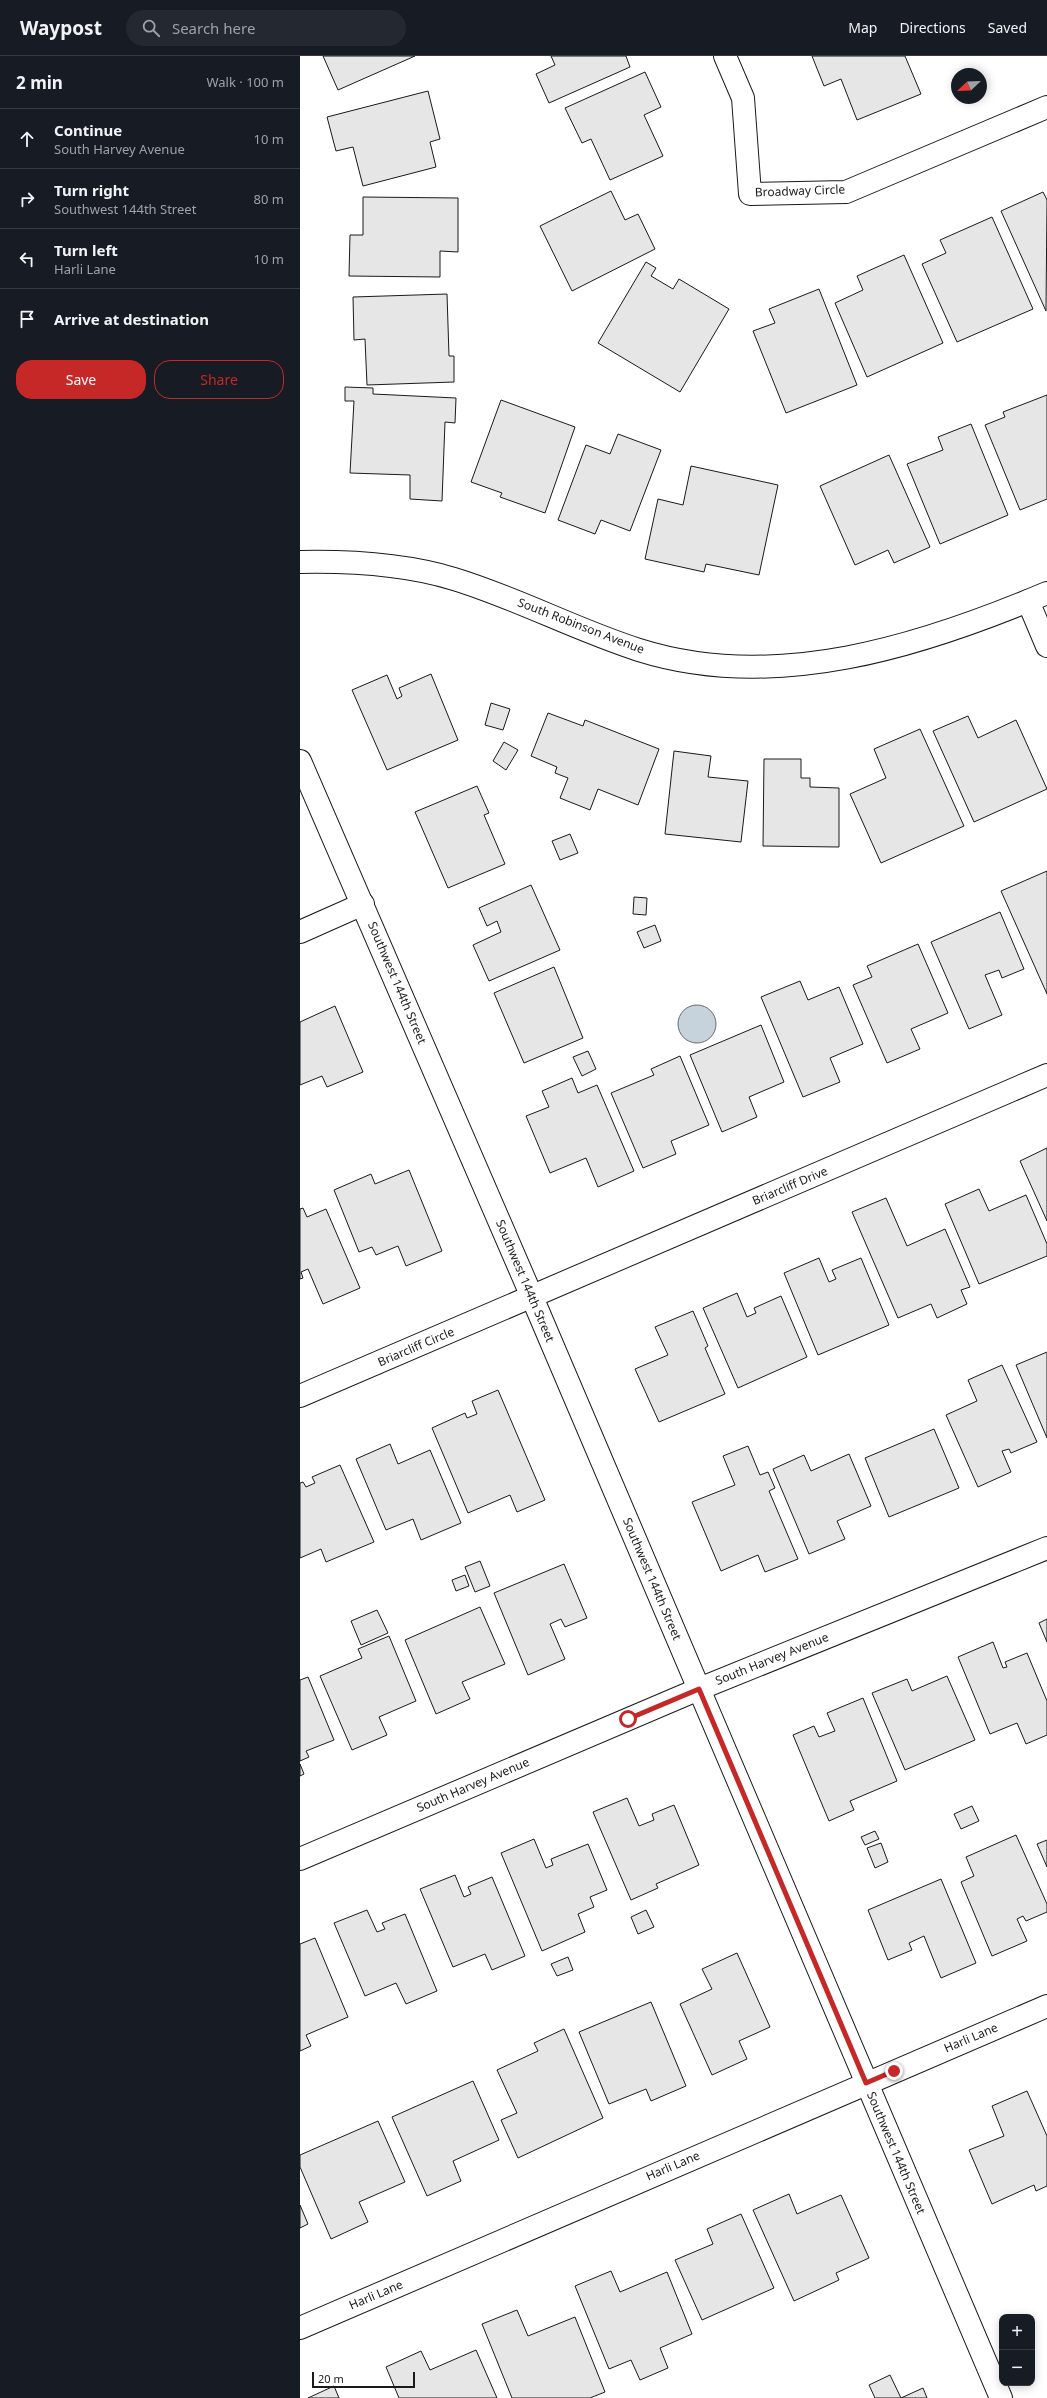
<!DOCTYPE html>
<html lang="en">
<head>
<meta charset="utf-8">
<style>
	:root { --surface:#171b24; --page:#242831; --text:#f1f3f6; --muted:#9ea1a6; --line:#363941; --accent:#c62828 }
	body { margin:0; font-family:"Noto Sans",sans-serif; background:var(--page); color:var(--text) }
	.controls { position:absolute; right:12px; bottom:12px; display:grid; overflow:hidden; border-radius:8px; box-shadow:0 2px 10px #0003 }
	.controls button { width:36px; height:36px; display:grid; place-items:center; padding:0; border:0; border-bottom:1px solid var(--line); background:var(--surface); color:var(--text); font:20px sans-serif }
	.compass { position:absolute; left:651px; top:12px; width:36px; height:36px; border-radius:50%; background:var(--surface); box-shadow:0 2px 10px #0003; rotate:247deg }
	.scale { position:absolute; left:12px; bottom:10px; width:103px; box-sizing:border-box; padding-left:4px; border:2px solid #1a1a1a; border-top:0; font-size:11px; line-height:14px; white-space:nowrap; color:#1a1a1a; -webkit-text-stroke:3px #fff; paint-order:stroke }
	.stop { position:absolute; width:12px; height:12px; margin:-9px; border:3px solid #c62828; border-radius:50%; background:#fff }
	.stop.end { background:#c62828; border-color:#fff; box-shadow:0 1px 4px #0008 }
	.list { margin:0; padding:0; list-style:none }
	h2 { display:flex; justify-content:space-between; align-items:center; height:52px; margin:0; padding:0 16px; font-size:17px }
	h2 small { font-size:13px; font-weight:400; color:var(--muted) }
	.list li { display:grid; grid-template-columns:26px 1fr auto; gap:12px; align-items:center; box-sizing:border-box; height:60px; padding:0 16px; border-top:1px solid var(--line) }
	.list b { display:block; font-size:15px; white-space:nowrap }
	.list p { margin:0; font-size:13px; white-space:nowrap; color:var(--muted) }
	.list em { font-size:13px; font-style:normal; color:var(--muted) }
	.actions { display:flex; gap:8px; padding:12px 16px }
	.actions a { flex:1; padding:9px 0; border:1px solid var(--accent); border-radius:16px; text-align:center; font-size:14px; color:var(--accent) }
	.actions .main { background:var(--accent); color:#fff }
	.icon { flex:none; width:22px; height:22px; fill:none; stroke:currentColor; stroke-width:2; stroke-linecap:round; stroke-linejoin:round }
	.map { position:relative; flex:none; width:747px; height:2342px; overflow:hidden }
	header { display:flex; align-items:center; gap:24px; box-sizing:border-box; height:56px; padding:0 20px; background:var(--surface); border-bottom:1px solid var(--line) }
	header strong { font-size:19px }
	nav { display:flex; gap:22px; margin-inline-start:auto; font-size:14px }
	.search { width:280px; height:36px; background:var(--page); display:flex; align-items:center; gap:10px; box-sizing:border-box; padding:0 14px; border-radius:22px; color:var(--muted); font-size:15px }
	main { display:flex }
	aside { flex:1; background:var(--surface) }
	.map>svg:first-child { display:block }
	.water { fill:#c6d2dc; stroke:#6a6a6a }
	.building { fill:#e6e6e6; stroke:#1a1a1a }
	.lines { fill:none; stroke-linecap:round; stroke-linejoin:round }
	.minor-casing { stroke:#1a1a1a; stroke-width:24 }
	.minor { stroke:#fff; stroke-width:22 }
	.route { stroke:#c62828; stroke-width:5 }
	.labels { text-anchor:middle; stroke-width:3; stroke-linejoin:round; paint-order:stroke }
	.street-label { font-size:12px; fill:#1a1a1a; stroke:#fff }
</style>
</head>
<body>
<header>
<strong>Waypost</strong>
<div class="search"><svg class="icon" aria-label="search" viewBox="0 0 24 24"><circle cx="10" cy="10" r="6"/><path d="M15 15l6 6"/></svg>Search here</div>
<nav><a>Map</a><a>Directions</a><a>Saved</a></nav>
</header>
<main>
<aside>
<h2>2 min<small>Walk · 100 m</small></h2>
<ul class="list">
<li><svg class="icon" aria-label="ahead" viewBox="0 0 24 24"><path d="M12 20V5M6 11l6-6 6 6"/></svg><div><b>Continue</b><p>South Harvey Avenue</p></div><em>10 m</em></li>
<li><svg class="icon" aria-label="right" viewBox="0 0 24 24"><path d="M7 20v-9h11M14 6l5 5-5 5"/></svg><div><b>Turn right</b><p>Southwest 144th Street</p></div><em>80 m</em></li>
<li><svg class="icon" aria-label="left" viewBox="0 0 24 24"><path d="M17 20v-9H6M10 6l-5 5 5 5"/></svg><div><b>Turn left</b><p>Harli Lane</p></div><em>10 m</em></li>
<li><svg class="icon" aria-label="arrive" viewBox="0 0 24 24"><path d="M6 21V4h12l-3 4 3 4H6"/></svg><div><b>Arrive at destination</b></div></li>
</ul>
<div class="actions"><a class="main">Save</a><a>Share</a></div>
</aside>
<div class="map">
<svg width="747" height="2342" viewBox="0 0 747 2342">
	<rect width="100%" height="100%" fill="#fff"/>
	<circle class="water" cx="397" cy="968" r="19"/>
	<g class="building">
		<path d="M23,0H115L38,34Z"/>
		<path d="M251,0H326L330,11L249,47L236,18L255,9Z"/>
		<path d="M512,0H605L621,38L557,64L541,23L524,30Z"/>
		<path d="M345,16L361,51L344,59L363,100L310,124L291,83L282,87L265,52Z"/>
		<path d="M128,35L140,83L130,86L136,111L63,130L53,91L36,95L27,61Z"/>
		<path d="M311,135L325,164L338,158L355,193L272,235L240,170Z"/>
		<path d="M743,136L747,144L746,255L701,155Z"/>
		<path d="M63,141L158,142V196L140,195V221L49,220L50,179H63Z"/>
		<path d="M692,161L733,253L657,286L622,208L646,197L640,184Z"/>
		<path d="M604,199L643,287L567,321L535,247L563,234L557,220Z"/>
		<path d="M346,206L356,212L351,220L373,233L379,223L429,253L380,336L298,287Z"/>
		<path d="M519,233L557,329L486,357L453,275L475,267L469,253Z"/>
		<path d="M147,238L149,300H154V326L67,329L65,283L54,284L53,241Z"/>
		<path d="M45,331L73,332V338L156,342L155,367L145,366L142,445L110,443V419L50,417L54,345H45Z"/>
		<path d="M747,339V443L720,454L685,369L705,361L703,356Z"/>
		<path d="M201,344L275,371L245,457L200,441L202,437L171,426Z"/>
		<path d="M671,368L708,459L640,488L607,408L643,394L638,381Z"/>
		<path d="M318,378L361,394L330,475L301,464L295,478L258,464L286,389L310,398Z"/>
		<path d="M589,399L630,491L594,507L588,494L555,509L520,430Z"/>
		<path d="M391,410L478,429L459,519L406,508L404,516L345,503L358,443L383,449Z"/>
		<path d="M131,618L158,684L87,714L52,634L87,619L97,643L102,640L99,632Z"/>
		<path d="M191,647L210,653L203,674L185,669Z"/>
		<path d="M248,657L283,670L285,664L359,693L338,749L298,733L290,754L260,742L268,722L255,717L257,711L231,700Z"/>
		<path d="M668,660L678,682L716,664L747,733L674,766L633,675Z"/>
		<path d="M620,673L664,770L581,807L550,738L586,722L574,693Z"/>
		<path d="M204,686L218,694L206,714L193,705Z"/>
		<path d="M374,695L411,700L408,721L448,725L441,786L365,778Z"/>
		<path d="M464,703H501V722H510V731L539,732V791L463,790Z"/>
		<path d="M177,730L189,757L184,759L205,808L148,832L115,756Z"/>
		<path d="M270,778L278,797L260,804L252,785Z"/>
		<path d="M747,815V938L701,835Z"/>
		<path d="M231,829L260,894L189,925L173,889L201,876L197,865L187,870L179,852Z"/>
		<path d="M334,841L347,842L346,859L333,858Z"/>
		<path d="M700,856L724,913L702,922L699,914L685,919L702,959L669,973L631,886Z"/>
		<path d="M355,869L361,885L344,892L337,876Z"/>
		<path d="M618,888L648,957L611,973L620,993L587,1007L553,929L572,921L567,910Z"/>
		<path d="M254,911L283,982L224,1007L194,937Z"/>
		<path d="M500,925L508,944L539,931L563,988L530,1002L540,1026L503,1041L461,941Z"/>
		<path d="M35,950L63,1016L27,1031L22,1020L0,1029V966Z"/>
		<path d="M461,969L484,1026L449,1041L457,1061L422,1076L390,999Z"/>
		<path d="M288,995L296,1013L282,1020L273,1001Z"/>
		<path d="M380,1000L409,1069L371,1085L376,1098L343,1112L311,1037L354,1019L351,1013Z"/>
		<path d="M272,1022L278,1037L297,1029L334,1115L298,1131L286,1102L250,1117L226,1060L249,1051L242,1035Z"/>
		<path d="M747,1092V1165L720,1105Z"/>
		<path d="M109,1114L142,1195L106,1210L98,1190L76,1199L72,1191L59,1196L34,1134L71,1118L75,1128Z"/>
		<path d="M679,1133L689,1155L726,1139L747,1188V1200L679,1228L645,1148Z"/>
		<path d="M586,1142L607,1190L645,1173L670,1231L661,1234L667,1248L637,1262L631,1248L598,1262L552,1156Z"/>
		<path d="M3,1152L7,1161L26,1153L60,1232L23,1248L8,1213L1,1216L3,1222L0,1223V1153Z"/>
		<path d="M519,1202L529,1226L536,1223L532,1214L561,1202L589,1269L518,1299L484,1217Z"/>
		<path d="M437,1237L447,1261L456,1257L454,1252L481,1240L507,1301L438,1332L403,1252Z"/>
		<path d="M393,1255L408,1290L405,1292L425,1338L359,1366L335,1313L368,1299L355,1271Z"/>
		<path d="M747,1296V1382L716,1309Z"/>
		<path d="M702,1309L737,1386L711,1397L709,1393L702,1395L711,1416L678,1431L646,1359L677,1345L668,1324Z"/>
		<path d="M198,1334L245,1444L217,1456L210,1439L168,1457L132,1372L165,1357L167,1362L177,1358L172,1345Z"/>
		<path d="M634,1373L659,1432L589,1461L565,1402Z"/>
		<path d="M90,1388L98,1408L130,1394L161,1467L121,1484L113,1463L86,1474L56,1403Z"/>
		<path d="M448,1390L460,1419L468,1416L475,1432L469,1435L498,1503L465,1516L458,1499L421,1515L392,1446L435,1429L423,1400Z"/>
		<path d="M549,1398L571,1450L537,1465L545,1483L509,1498L473,1413L504,1399L511,1415Z"/>
		<path d="M40,1409L74,1486L26,1506L21,1493L0,1502V1427L3,1426L6,1431L15,1427L12,1421Z"/>
		<path d="M180,1505L190,1530L175,1536L165,1511Z"/>
		<path d="M264,1508L287,1562L265,1571L261,1563L250,1568L265,1603L228,1619L194,1537Z"/>
		<path d="M165,1519L169,1530L156,1535L152,1524Z"/>
		<path d="M180,1551L205,1608L162,1626L170,1643L136,1658L105,1584Z"/>
		<path d="M77,1554L88,1577L61,1589L51,1565Z"/>
		<path d="M747,1563V1586L739,1567Z"/>
		<path d="M89,1580L116,1645L79,1661L87,1679L52,1694L20,1620L62,1602L58,1593Z"/>
		<path d="M693,1586L703,1612L707,1611L705,1606L727,1597L747,1645V1679L726,1688L717,1667L690,1678L658,1601Z"/>
		<path d="M647,1620L675,1684L605,1714L572,1637L607,1623L612,1635Z"/>
		<path d="M8,1621L34,1684L6,1695L9,1701L0,1705V1624Z"/>
		<path d="M563,1642L597,1725L550,1745L554,1754L529,1765L493,1679L514,1670L519,1681L535,1675L527,1657Z"/>
		<path d="M0,1708L4,1718L0,1720Z"/>
		<path d="M327,1742L339,1770L354,1764L352,1758L374,1749L399,1809L356,1828L358,1832L331,1844L293,1756Z"/>
		<path d="M672,1750L679,1765L661,1773L654,1758Z"/>
		<path d="M575,1775L579,1783L565,1789L561,1781Z"/>
		<path d="M716,1779L747,1848V1856L726,1865L723,1860L717,1863L727,1885L692,1900L661,1826L674,1820L666,1801Z"/>
		<path d="M234,1783L246,1812L253,1809L251,1803L288,1788L307,1834L290,1841L294,1851L278,1858L285,1876L242,1895L201,1797Z"/>
		<path d="M747,1784V1811L737,1788Z"/>
		<path d="M581,1787L588,1806L575,1812L567,1792Z"/>
		<path d="M155,1819L164,1841L171,1838L168,1831L192,1821L225,1900L192,1914L185,1898L153,1911L120,1833Z"/>
		<path d="M641,1823L676,1907L641,1922L624,1880L609,1887L612,1894L588,1904L568,1854Z"/>
		<path d="M67,1854L77,1876L85,1873L82,1867L105,1858L137,1935L106,1948L96,1927L65,1940L34,1867Z"/>
		<path d="M346,1854L354,1871L338,1878L331,1861Z"/>
		<path d="M15,1882L48,1961L6,1979L11,1990L0,1995V1888Z"/>
		<path d="M437,1897L470,1971L439,1985L447,2003L412,2019L380,1948L412,1933L402,1913Z"/>
		<path d="M268,1901L273,1914L257,1920L251,1908Z"/>
		<path d="M351,1946L386,2030L351,2045L346,2033L309,2048L279,1976Z"/>
		<path d="M264,1973L303,2062L218,2102L201,2064L217,2057L197,2014L238,1995L234,1987Z"/>
		<path d="M173,2025L199,2084L153,2105L161,2125L127,2140L92,2061Z"/>
		<path d="M727,2035L747,2080V2130L736,2135L734,2129L692,2148L669,2094L704,2080L692,2050Z"/>
		<path d="M78,2065L105,2126L59,2146L68,2166L31,2183L0,2111V2099Z"/>
		<path d="M489,2138L497,2158L541,2139L569,2202L536,2217L539,2224L494,2245L453,2154Z"/>
		<path d="M0,2149L8,2168L0,2172Z"/>
		<path d="M441,2158L474,2232L402,2264L375,2204L413,2188L407,2173Z"/>
		<path d="M311,2215L320,2236L367,2216L392,2278L360,2292L368,2312L340,2324L331,2304L309,2313L275,2230Z"/>
		<path d="M217,2254L228,2280L275,2261L305,2336L290,2342H212L182,2268Z"/>
		<path d="M176,2294L197,2342H99L86,2311L121,2295L130,2314Z"/>
		<path d="M590,2319L601,2342H575L569,2329Z"/>
		<path d="M34,2330L39,2342H8Z"/>
		<path d="M623,2332L627,2342H601Z"/>
	</g>
	<g class="lines">
		<defs>
			<g id="minor">
				<path d="M425,0L443,42L450,138L546,136L747,51"/>
				<path d="M0,506C51,505 105,508 154,523C217,542 276,574 339,594C475,637 622,590 747,537"/>
				<path d="M728,545L747,590"/>
				<path d="M0,705L232,1241L701,2342"/>
				<path d="M0,876L63,848"/>
				<path d="M0,1340L747,1019"/>
				<path d="M0,1803L399,1633L747,1492"/>
				<path d="M0,2272L747,1950"/>
			</g>
		</defs>
		<use href="#minor" class="minor-casing"/>
		<use href="#minor" class="minor"/>
	</g>
	<g class="lines">
		<path class="route" d="M328,1663L399,1633L566,2027L594,2015"/>
	</g>
	<g class="labels">
		<g class="street-label">
			<text transform="translate(500 135) rotate(-2)" y="4">Broadway Circle</text>
			<text transform="translate(281 570) rotate(21)" y="4">South Robinson Avenue</text>
			<text transform="translate(97 927) rotate(67)" y="4">Southwest 144th Street</text>
			<text transform="translate(490 1130) rotate(-23)" y="4">Briarcliff Drive</text>
			<text transform="translate(225 1225) rotate(67)" y="4">Southwest 144th Street</text>
			<text transform="translate(116 1291) rotate(-23)" y="4">Briarcliff Circle</text>
			<text transform="translate(352 1523) rotate(67)" y="4">Southwest 144th Street</text>
			<text transform="translate(472 1603) rotate(-22)" y="4">South Harvey Avenue</text>
			<text transform="translate(173 1729) rotate(-23)" y="4">South Harvey Avenue</text>
			<text transform="translate(671 1982) rotate(-23)" y="4">Harli Lane</text>
			<text transform="translate(596 2097) rotate(67)" y="4">Southwest 144th Street</text>
			<text transform="translate(373 2110) rotate(-23)" y="4">Harli Lane</text>
			<text transform="translate(76 2239) rotate(-23)" y="4">Harli Lane</text>
		</g>
	</g>
</svg>
<div class="controls">
<button>+</button>
<button>−</button>
</div>
<svg class="compass" viewBox="-18 -18 36 36"><path d="M0-13l5 13h-10z" fill="#e53935"/><path d="M0 13l5-13h-10z" fill="#9ea1a6"/></svg>
<div class="scale">20 m</div>
<div class="stop" style="left:328px;top:1663px"></div>
<div class="stop end" style="left:594px;top:2015px"></div>
</div>
</main>
</body>
</html>
